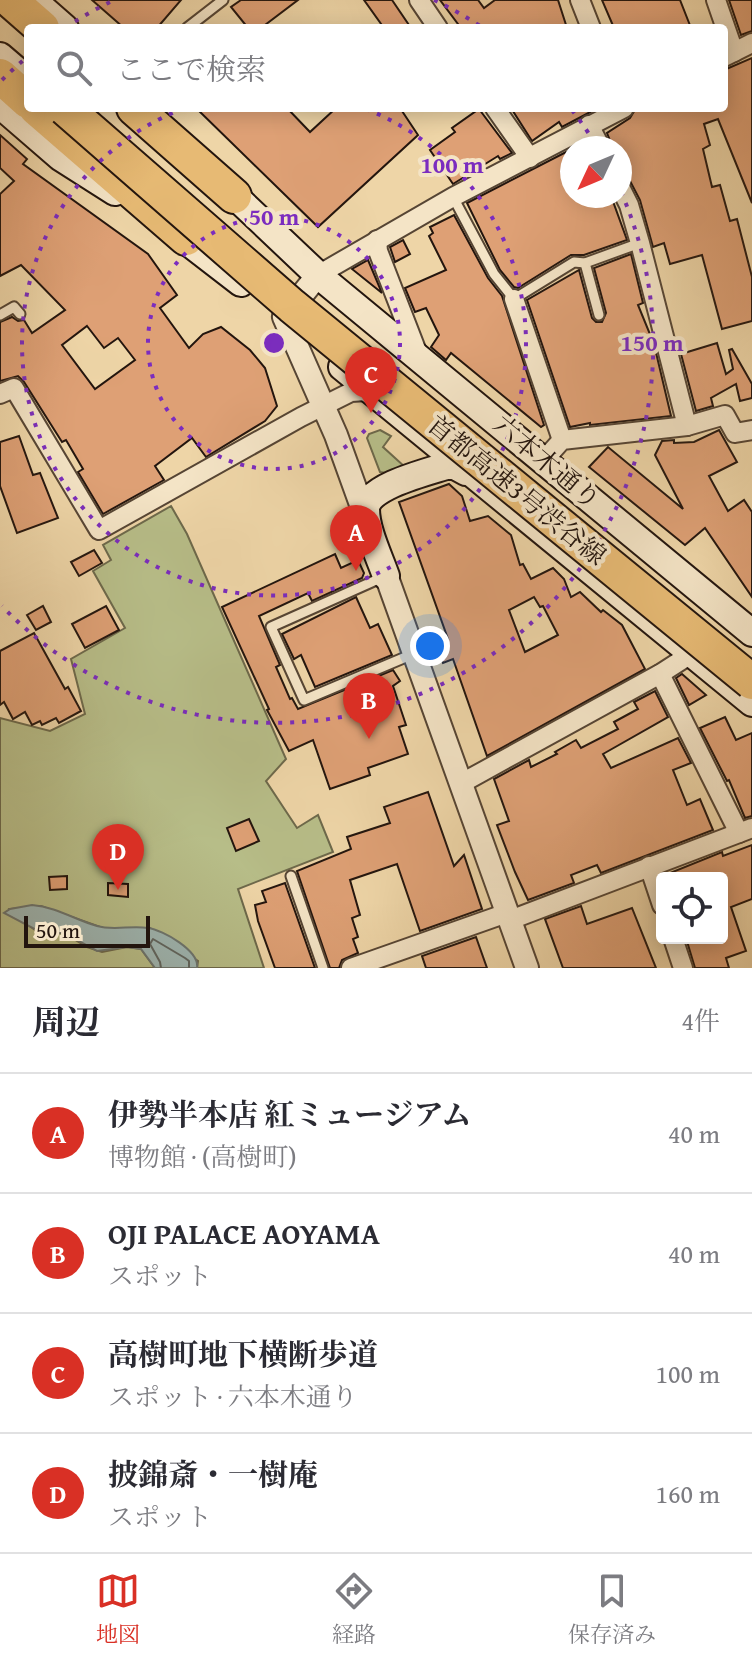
<!DOCTYPE html>
<html lang="ja">
<head>
<meta charset="utf-8">
<style>
	:root { --surface:#fff; --page:#f2f2f3; --text:#2b2b33; --muted:#7c7c81; --line:#e1e1e2; --accent:#d93025 }
	body { margin:0; font-family:"Gentium Book Plus","Noto Serif JP",serif; background:var(--page); color:var(--text) }
	.controls { position:absolute; right:24px; bottom:24px; display:grid; overflow:hidden; border-radius:8px; box-shadow:0 4px 20px #0003 }
	.controls button { width:72px; height:72px; display:grid; place-items:center; padding:0; border:0; border-bottom:2px solid var(--line); background:var(--surface); color:var(--text); font:40px sans-serif }
	.compass { position:absolute; left:560px; top:136px; width:72px; height:72px; border-radius:50%; background:var(--surface); box-shadow:0 4px 20px #0003; rotate:226deg }
	.scale { position:absolute; left:24px; bottom:20px; width:126px; box-sizing:border-box; padding-left:8px; border:4px solid #23150e; border-top:0; font-size:22px; line-height:28px; white-space:nowrap; color:#23150e; -webkit-text-stroke:6px #f4e4c6; paint-order:stroke }
	.you { position:absolute; left:430px; top:646px; width:28px; height:28px; margin:-20px; border:6px solid #fff; border-radius:50%; background:#1a73e8; box-shadow:0 0 0 12px #1a73e833 }
	.badge { display:grid; place-items:center; width:52px; height:52px; border-radius:50%; background:var(--accent); color:#fff; font-size:26px; font-weight:700 }
	.pin { position:absolute; translate:-50% -66px; filter:drop-shadow(0 2px 4px #0008) }
	.pin::after { content:''; position:absolute; top:42px; width:28px; height:24px; background:inherit; clip-path:polygon(0 0,100% 0,50% 100%) }
	.list { margin:0; padding:0; list-style:none }
	h2 { display:flex; justify-content:space-between; align-items:center; height:104px; margin:0; padding:0 32px; font-size:34px }
	h2 small { font-size:26px; font-weight:400; color:var(--muted) }
	.list li { display:grid; grid-template-columns:52px 1fr auto; gap:24px; align-items:center; box-sizing:border-box; height:120px; padding:0 32px; border-top:2px solid var(--line) }
	.list b { display:block; font-size:30px; white-space:nowrap }
	.list p { margin:0; font-size:26px; white-space:nowrap; color:var(--muted) }
	.list em { font-size:26px; font-style:normal; color:var(--muted) }
	.icon { flex:none; width:44px; height:44px; fill:none; stroke:currentColor; stroke-width:2; stroke-linecap:round; stroke-linejoin:round }
	.map { position:relative; flex:none; width:752px; height:968px; overflow:hidden }
	.search { position:absolute; background:var(--surface); box-shadow:0 4px 20px #0003; left:24px; right:24px; top:24px; height:88px; display:flex; align-items:center; gap:20px; box-sizing:border-box; padding:0 28px; border-radius:8px; color:var(--muted); font-size:30px }
	.sheet { height:584px; background:var(--surface) }
	nav { display:flex; justify-content:space-around; align-items:center; box-sizing:border-box; height:112px; border-top:2px solid var(--line); background:var(--surface); font-size:22px; color:var(--muted) }
	nav a { display:grid; justify-items:center; gap:4px }
	nav .on { color:var(--accent) }
	.map>svg:first-child { display:block }
	.green { fill:#b7bd88; stroke:#6d694b; stroke-width:2 }
	.water { fill:#9eb6b2; stroke:#6d7670; stroke-width:2 }
	.lines { fill:none; stroke-linecap:round; stroke-linejoin:round }
	.shore { stroke:#606660; stroke-width:2 }
	.building { fill:#dea075; stroke:#23150e; stroke-width:2; fill-rule:evenodd }
	.service-casing { stroke:#564534; stroke-width:13 }
	.minor-casing { stroke:#564534; stroke-width:22 }
	.tertiary-casing { stroke:#564534; stroke-width:26 }
	.secondary-casing { stroke:#23150e; stroke-width:30 }
	.motorway-casing { stroke:#23150e; stroke-width:38 }
	.service { stroke:#f4e4c6; stroke-width:9 }
	.minor { stroke:#f4e4c6; stroke-width:18 }
	.tertiary { stroke:#f4e4c6; stroke-width:22 }
	.secondary { stroke:#f4e4c6; stroke-width:26 }
	.motorway { stroke:#e7ba74; stroke-width:34 }
	.motorway-bridge-casing { stroke:#23150e; stroke-width:38; stroke-linecap:butt }
	.motorway-bridge { stroke:#e7ba74; stroke-width:34 }
	.ring { fill:none; stroke:#7b2cbf; stroke-width:4; stroke-dasharray:4 8 }
	.labels { text-anchor:middle; stroke-width:8; stroke-linejoin:round; paint-order:stroke }
	.street-label { font-size:26px; fill:#23150e; stroke:#f4e4c6 }
	.centre { fill:#7b2cbf; stroke:#f4e4c6; stroke-width:4 }
	.ring-label { font-size:24px; text-anchor:middle; font-weight:bold; fill:#7b2cbf; stroke:#f4e4c6; stroke-width:8; stroke-linejoin:round; paint-order:stroke }
</style>
</head>
<body>
<div class="map">
<svg width="752" height="968" viewBox="0 0 752 968">
	<rect width="100%" height="100%" fill="#eed5a7"/>
	<filter id="stains"><feTurbulence type="fractalNoise" baseFrequency=".0025" numOctaves="4"/><feColorMatrix values="0 0 0 0 .2 0 0 0 0 .09 0 0 0 0 .02 0 0 0 .5 -.17"/></filter>
	<radialGradient id="worn" r=".72"><stop offset=".6" stop-color="#630" stop-opacity="0"/><stop offset="1" stop-color="#630" stop-opacity=".3"/></radialGradient>
	<g class="green">
		<path d="M380,430L391,436L383,447L405,467L386,473L380,472L367,438L369,434Z"/>
		<path d="M171,506L187,534L286,759L266,781L297,828L318,815L333,852L238,889L264,968H197L198,961L150,928H103L41,906L10,909L35,930L64,933L87,947L102,952L127,947L141,949L155,968H0V718L50,731L85,714L71,659L125,628L93,571L111,560L103,545Z"/>
	</g>
	<path class="water" d="M32,905C57,907 75,920 97,926C114,931 131,925 148,928C163,930 200,951 197,968H155L141,949L127,947L97,951L64,933H42L4,913L10,909Z"/>
	<g class="lines">
		<path class="shore" d="M161,968L160,962L150,944L153,939L185,958L189,961V968"/>
	</g>
	<g class="building">
		<path d="M92,0H181L157,28H124Z"/>
		<path d="M241,0H298L261,28H248L231,7Z"/>
		<path d="M364,0H392L411,28H384Z"/>
		<path d="M440,0H478L484,8L495,0H558L567,28H461Z"/>
		<path d="M602,0H680L691,28H614Z"/>
		<path d="M729,0H752V31L741,35Z"/>
		<path d="M752,58V203L718,119L704,124L710,145L703,149L712,187L720,185L730,221L737,219L752,277V321L722,329L702,255L670,264L664,243L653,247L640,200L630,181L620,175V148H613L607,133L630,118L636,108H724V70Z"/>
		<path d="M196,108H287L310,132L336,108H400L418,135L318,227Z"/>
		<path d="M511,108H598L562,127L559,122L532,141Z"/>
		<path d="M479,109L512,153L500,159L498,156L453,184L430,150L455,132L452,128Z"/>
		<path d="M0,135L27,159L23,164L148,254L177,295L160,308L189,348L203,334L221,327L250,350L265,368L277,406L265,421L206,457L192,438L155,466L164,480L103,514L78,472L83,469L66,440L62,442L24,382L18,376L0,381V322L12,317L18,321L24,320L32,333L65,310L21,265L0,276V194L14,181L0,168ZM87,326L104,348L118,338L135,360L95,389L62,345Z"/>
		<path d="M572,149V196H611L627,240L584,255H571L518,288L514,287L500,270L467,203Z"/>
		<path d="M454,215L488,278L502,296L544,425L541,427L451,353L446,360L431,347L439,335L426,308L415,312L405,288L446,270L429,236L433,233L430,227Z"/>
		<path d="M403,240L410,254L395,262L390,247Z"/>
		<path d="M631,254L643,303L638,305L654,344L671,416L590,425V423L570,427L527,300L579,270L592,318L596,322H602L606,313L594,268Z"/>
		<path d="M368,260L382,293L352,269Z"/>
		<path d="M717,343L726,374L733,369L729,350L732,349L752,384V398L740,401L736,384L711,398L713,406L696,411L681,354Z"/>
		<path d="M719,430L737,462L709,476L728,511L744,500L752,512V597L705,528L685,545L589,467L608,447L683,509L655,455L662,441L674,440V443L694,442Z"/>
		<path d="M19,436L33,475L40,473L58,518L17,533L0,486V442Z"/>
		<path d="M449,484L462,496L470,521L488,516L511,535L520,565L523,564L531,579L553,568L564,579L571,597L580,592L601,612L603,610L622,625L645,669L487,756L453,659L443,663L436,644L448,639L399,502ZM534,597L540,607L543,606L558,635L525,652L509,610Z"/>
		<path d="M94,550L102,563L79,576L71,562Z"/>
		<path d="M335,554L341,568L358,560L364,573L362,578L312,601L308,593L259,616L280,665L276,667L290,699L292,698L298,709L393,670L400,681L393,686L406,725L399,727L408,754L368,768L370,775L330,789L313,740L289,751L267,710L269,709L222,607Z"/>
		<path d="M356,597L370,628L378,624L392,655L315,687L301,655L294,659L282,634Z"/>
		<path d="M43,606L51,622L36,630L27,615Z"/>
		<path d="M106,606L119,630L85,648L72,624Z"/>
		<path d="M34,633L65,689L68,687L81,711L59,723L56,718L42,725L40,721L32,725L25,712L13,719L4,702L0,705V651Z"/>
		<path d="M682,674L706,695L689,705L676,678Z"/>
		<path d="M655,691L668,717L603,754L611,768L678,738L691,763L673,770L687,805L700,799L713,830L601,873L597,865L571,875L574,883L528,900L515,872L497,825L509,821L494,779L529,760L531,767L557,754L555,752L576,740L581,748L618,729L614,722L638,709L634,702Z"/>
		<path d="M725,717L736,740L752,733V816L745,818L729,780L727,781L700,728Z"/>
		<path d="M428,792L454,866L464,855L482,909L420,931L397,864L350,880L360,915L352,918L358,937L353,939L358,953L342,960L339,968H330L297,871L351,849L347,837L390,823L384,807Z"/>
		<path d="M249,819L259,841L236,851L227,828Z"/>
		<path d="M752,845V899L731,907L746,951L726,958L729,968H695L686,938H722V878H666L665,875L722,852L723,856Z"/>
		<path d="M67,876V889L50,890L49,877Z"/>
		<path d="M108,883L128,884V897L108,895Z"/>
		<path d="M285,883L315,968H275L258,921L255,905L266,902L262,891Z"/>
		<path d="M581,906L587,924L632,908L656,968H563L545,919Z"/>
		<path d="M476,937L487,968H426L422,956Z"/>
	</g>
	<g class="lines">
		<defs>
			<g id="service">
				<path d="M187,28L223,0"/>
				<path d="M453,197L494,274L514,299L574,262L585,263L640,243"/>
				<path d="M585,263L599,315"/>
				<path d="M0,315L14,307L20,314"/>
				<path d="M383,577L271,627L304,700L413,654"/>
				<path d="M291,876L323,968"/>
			</g>
			<g id="minor">
				<path d="M419,0L438,28"/>
				<path d="M580,0L591,28"/>
				<path d="M716,0L734,52"/>
				<path d="M724,57L752,43"/>
				<path d="M495,108L530,158"/>
				<path d="M589,125L601,148"/>
				<path d="M620,187L629,205L640,243L687,426"/>
				<path d="M377,240L378,251L419,357"/>
				<path d="M318,275L453,197L624,108"/>
				<path d="M514,299L562,440"/>
				<path d="M0,394L14,388L99,530L301,417L351,392L367,391L374,396"/>
				<path d="M544,460L562,440L687,426L725,415L735,433L752,430"/>
				<path d="M660,674L739,833"/>
				<path d="M460,784L660,674L691,654"/>
				<path d="M649,866L662,905"/>
				<path d="M510,920L752,828"/>
				<path d="M673,938L683,968"/>
				<path d="M351,968L507,913"/>
			</g>
			<g id="tertiary">
				<path d="M318,275L284,317L336,435L367,521"/>
				<path d="M381,561L527,968"/>
			</g>
			<g id="secondary">
				<path d="M33,0L65,28"/>
				<path d="M0,56L28,80"/>
				<path d="M0,105L60,157L115,192"/>
				<path d="M221,183L318,275L752,633"/>
				<path d="M171,229L241,283"/>
				<path d="M342,367L752,703"/>
				<path d="M386,576C379,556 366,530 366,509C366,487 427,472 446,466H455L466,472"/>
			</g>
			<g id="motorway">
				<path d="M10,0L42,28"/>
				<path d="M0,76L28,101"/>
				<path d="M36,108L186,238"/>
				<path d="M134,108L234,196"/>
			</g>
		</defs>
		<use href="#service" class="service-casing"/>
		<use href="#minor" class="minor-casing"/>
		<use href="#tertiary" class="tertiary-casing"/>
		<use href="#secondary" class="secondary-casing"/>
		<use href="#motorway" class="motorway-casing"/>
		<use href="#service" class="service"/>
		<use href="#minor" class="minor"/>
		<use href="#tertiary" class="tertiary"/>
		<use href="#secondary" class="secondary"/>
		<use href="#motorway" class="motorway"/>
		<defs>
			<path id="motorway-bridge" d="M65,108L292,306L752,682"/>
		</defs>
		<use href="#motorway-bridge" class="motorway-bridge-casing"/>
		<use href="#motorway-bridge" class="motorway-bridge"/>
	</g>
	<g class="ring">
		<circle cx="274" cy="343" r="126"/>
		<path d="M366 109A252 252 0 1 1 182 109"/>
		<path d="M2 80A378 378 0 0 1 26 58M65 28A378 378 0 0 1 114 0M434 0A378 378 0 0 1 483 28M572 110A378 378 0 0 1 596 145M621 192A378 378 0 0 1 2 606"/>
	</g>
	<g class="labels">
		<g class="street-label">
			<text transform="translate(547 462) rotate(40)" y="9">六本木通り</text>
			<text transform="translate(517 490) rotate(39)" y="9">首都高速3号渋谷線</text>
		</g>
	</g>
	<circle cx="274" cy="343" r="12" class="centre"/>
	<g class="ring-label">
		<text x="452" y="173">100 m</text>
		<text x="274" y="225">50 m</text>
		<text x="652" y="351">150 m</text>
	</g>
	<rect width="100%" height="100%" filter="url(#stains)"/>
	<rect width="100%" height="100%" fill="url(#worn)"/>
</svg>
<div class="controls">
<button><svg class="icon" aria-label="locate" viewBox="0 0 24 24"><circle cx="12" cy="12" r="6"/><path d="M12 2v4M12 18v4M2 12h4M18 12h4"/></svg></button>
</div>
<svg class="compass" viewBox="-18 -18 36 36"><path d="M0-13l5 13h-10z" fill="#e53935"/><path d="M0 13l5-13h-10z" fill="#7c7c81"/></svg>
<div class="scale">50 m</div>
<div class="you"></div>
<div class="pin badge" style="left:356px;top:571px">A</div>
<div class="pin badge" style="left:369px;top:739px">B</div>
<div class="pin badge" style="left:371px;top:413px">C</div>
<div class="pin badge" style="left:118px;top:890px">D</div>
<div class="search"><svg class="icon" aria-label="search" viewBox="0 0 24 24"><circle cx="10" cy="10" r="6"/><path d="M15 15l6 6"/></svg>ここで検索</div>
</div>
<section class="sheet">
<h2>周辺<small>4件</small></h2>
<ul class="list">
<li><span class="badge">A</span><div><b>伊勢半本店 紅ミュージアム</b><p>博物館 · (高樹町)</p></div><em>40 m</em></li>
<li><span class="badge">B</span><div><b>OJI PALACE AOYAMA</b><p>スポット</p></div><em>40 m</em></li>
<li><span class="badge">C</span><div><b>高樹町地下横断歩道</b><p>スポット · 六本木通り</p></div><em>100 m</em></li>
<li><span class="badge">D</span><div><b>披錦斎・一樹庵</b><p>スポット</p></div><em>160 m</em></li>
</ul>
</section>
<nav>
<a class="on"><svg class="icon" aria-label="map" viewBox="0 0 24 24"><path d="M3 6l6-2 6 2 6-2v14l-6 2-6-2-6 2zM9 4v14M15 6v14"/></svg>地図</a>
<a><svg class="icon" aria-label="directions" viewBox="0 0 24 24"><path d="M12 3l9 9-9 9-9-9zM9 14v-3h6M13 9l2 2-2 2"/></svg>経路</a>
<a><svg class="icon" aria-label="saved" viewBox="0 0 24 24"><path d="M7 4h10v16l-5-4-5 4z"/></svg>保存済み</a>
</nav>
</body>
</html>
